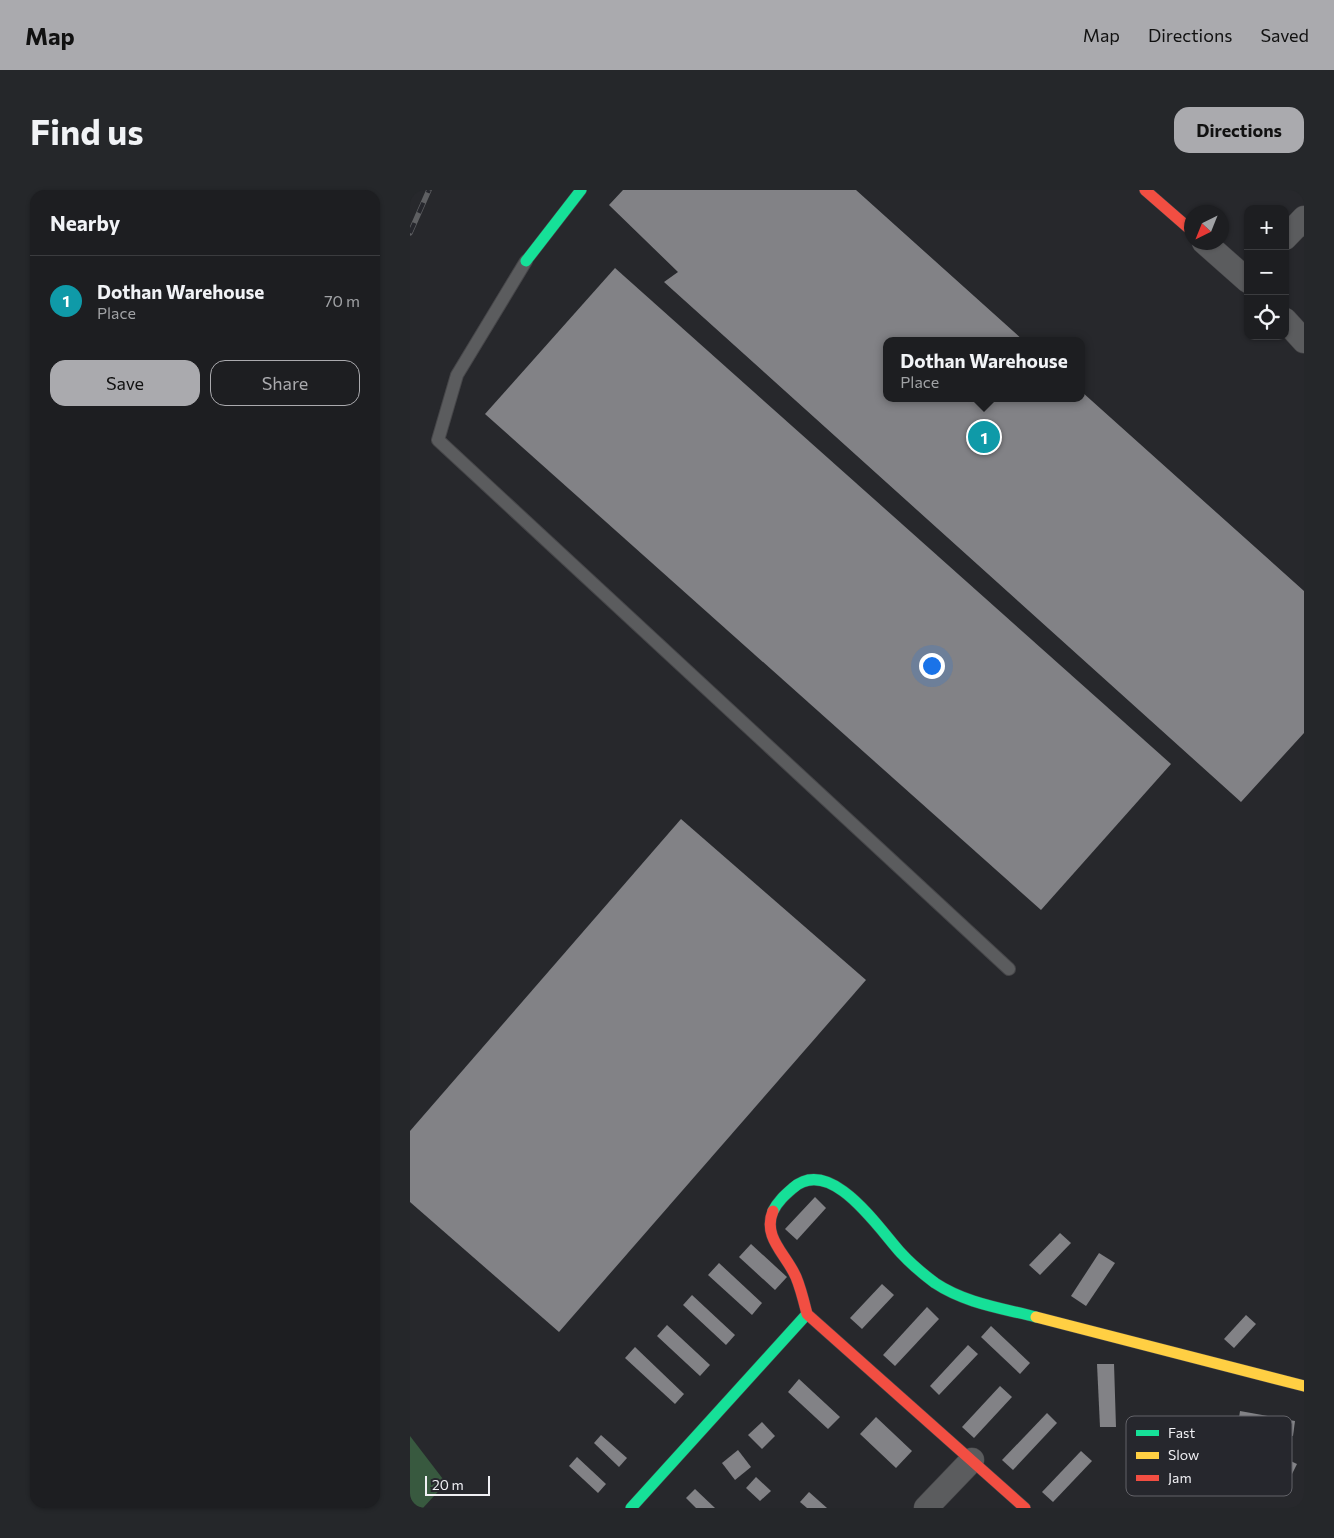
<!DOCTYPE html>
<html lang="en">
<head>
<meta charset="utf-8">
<style>
	:root { --surface:#1d1e21; --page:#25272a; --text:#f1f3f6; --muted:#a0a2a5; --line:#3b3c3f; --accent:#aaaaae }
	body { margin:0; font-family:Commissioner,sans-serif; background:var(--page); color:var(--text) }
	.controls { position:absolute; right:15px; top:15px; display:grid; overflow:hidden; border-radius:10px; box-shadow:0 1px 4px #0004 }
	.controls button { width:45px; height:45px; display:grid; place-items:center; padding:0; border:0; border-bottom:1px solid var(--line); background:var(--surface); color:var(--text); font:25px sans-serif }
	.compass { position:absolute; left:774px; top:15px; width:45px; height:45px; border-radius:50%; background:var(--surface); box-shadow:0 1px 4px #0004; rotate:223deg }
	.scale { position:absolute; left:15px; bottom:12px; width:65px; box-sizing:border-box; padding-left:5px; border:2px solid #f0f0f4; border-top:0; font-size:14px; line-height:18px; white-space:nowrap; color:#f0f0f4; -webkit-text-stroke:4px #26272d; paint-order:stroke }
	.you { position:absolute; left:521px; top:475px; width:18px; height:18px; margin:-12px; border:4px solid #fff; border-radius:50%; background:#1a73e8; box-shadow:0 0 0 8px #1a73e833 }
	.badge { display:grid; place-items:center; width:32px; height:32px; border-radius:50%; background:var(--accent); color:#fff; font-size:16px; font-weight:700 }
	.pin { position:absolute; translate:-50% -50%; border:2px solid #fff; box-shadow:0 1px 5px #0006 }
	.popup { position:absolute; left:473px; top:147px; width:202px; height:65px; box-sizing:border-box; display:grid; place-content:center; border-radius:10px; background:var(--surface); filter:drop-shadow(0 1px 4px #0005); font-size:16px; white-space:nowrap; color:var(--muted) }
	.popup b { font-size:19px; color:var(--text) }
	.popup::after { content:''; position:absolute; left:50%; top:100%; margin-left:-10px; border:10px solid transparent; border-top-color:var(--surface) }
	.list { margin:0; padding:0; list-style:none }
	h2 { display:flex; justify-content:space-between; align-items:center; height:65px; margin:0; padding:0 20px; font-size:21px }
	h2 small { font-size:16px; font-weight:400; color:var(--muted) }
	.list li { display:grid; grid-template-columns:32px 1fr auto; gap:15px; align-items:center; box-sizing:border-box; height:90px; padding:0 20px; border-top:1px solid var(--line) }
	.list b { display:block; font-size:19px; white-space:nowrap }
	.list p { margin:0; font-size:16px; white-space:nowrap; color:var(--muted) }
	.list em { font-size:16px; font-style:normal; color:var(--muted) }
	.actions { display:flex; gap:10px; padding:15px 20px }
	.actions a { flex:1; padding:11px 0; border:1px solid var(--accent); border-radius:15px; text-align:center; font-size:18px; color:var(--accent) }
	.actions .main { background:var(--accent); color:#111 }
	.icon { flex:none; width:28px; height:28px; fill:none; stroke:currentColor; stroke-width:2; stroke-linecap:round; stroke-linejoin:round }
	.map { position:relative; flex:none; width:894px; height:1318px; overflow:hidden; border-radius:15px }
	header { display:flex; align-items:center; gap:30px; box-sizing:border-box; height:70px; padding:0 25px; background:var(--accent); color:#111 }
	header strong { font-size:24px }
	nav { display:flex; gap:28px; margin-inline-start:auto; font-size:18px }
	.intro { display:flex; align-items:center; justify-content:space-between; box-sizing:border-box; height:120px; padding:0 30px }
	h1 { margin:0; font-size:35px }
	.button { padding:12px 22px; border-radius:15px; background:var(--accent); color:#111; font-size:18px; font-weight:700 }
	main { display:flex; gap:30px; padding:0 30px }
	aside { flex:1; background:var(--surface); border-radius:15px; box-shadow:0 1px 4px #0004 }
	.map>svg:first-child { display:block }
	.forest { fill:#38593f }
	.building { fill:#828286 }
	.lines { fill:none; stroke-linecap:round; stroke-linejoin:round }
	.lane-casing { stroke:#464649; stroke-width:14 }
	.street-casing { stroke:#464649; stroke-width:25 }
	.fast-casing { stroke:#464649; stroke-width:12 }
	.slow-casing { stroke:#464649; stroke-width:12 }
	.jam-casing { stroke:#464649; stroke-width:12 }
	.lane { stroke:#5b5c5e; stroke-width:12 }
	.street { stroke:#5b5c5e; stroke-width:24 }
	.fast { stroke:#16e098; stroke-width:11 }
	.slow { stroke:#ffcf43; stroke-width:11 }
	.jam { stroke:#f24e42; stroke-width:11 }
	.rail-casing { stroke:#5e5f62; stroke-width:5.5 }
	.rail { stroke:#26272d; stroke-width:4; stroke-dasharray:11; stroke-linecap:butt }
	.key { fill:#26272d; stroke:#636369; stroke-width:1 }
	.key-label { font-size:14px; fill:#f0f0f4 }
</style>
</head>
<body>
<header>
<strong>Map</strong>
<nav><a>Map</a><a>Directions</a><a>Saved</a></nav>
</header>
<div class="intro"><h1>Find us</h1><a class="button">Directions</a></div>
<main>
<aside>
<h2>Nearby<small></small></h2>
<ul class="list">
<li><span class="badge" style="background:#0f9aa8">1</span><div><b>Dothan Warehouse</b><p>Place</p></div><em>70 m</em></li>
</ul>
<div class="actions"><a class="main">Save</a><a>Share</a></div>
</aside>
<div class="map">
<svg width="894" height="1318" viewBox="0 0 894 1318">
	<rect width="100%" height="100%" fill="#27282c"/>
	<path class="forest" d="M0,1246L36,1293L13,1318H0Z"/>
	<g class="building">
		<path d="M213,0H446L614,151H476V208H672V202L894,401V543L831,612L254,92L268,82L199,15Z"/>
		<path d="M205,78L761,574L631,720L75,224Z"/>
		<path d="M271,629L456,790L149,1142L0,1012V941Z"/>
		<path d="M405,1007L416,1018L387,1050L375,1039Z"/>
		<path d="M650,1043L661,1053L630,1085L619,1075Z"/>
		<path d="M341,1054L377,1087L365,1100L329,1067Z"/>
		<path d="M689,1063L705,1073L676,1116L661,1106Z"/>
		<path d="M309,1073L352,1113L342,1125L298,1085Z"/>
		<path d="M472,1094L484,1105L452,1139L440,1128Z"/>
		<path d="M282,1105L325,1145L316,1155L273,1115Z"/>
		<path d="M517,1117L529,1129L485,1176L473,1165Z"/>
		<path d="M836,1125L846,1134L824,1158L814,1149Z"/>
		<path d="M257,1135L300,1175L290,1186L247,1146Z"/>
		<path d="M581,1136L620,1173L610,1184L571,1147Z"/>
		<path d="M558,1155L568,1164L529,1205L520,1196Z"/>
		<path d="M225,1157L274,1204L265,1214L215,1168Z"/>
		<path d="M687,1174H704L706,1237H690Z"/>
		<path d="M389,1189L430,1227L418,1239L378,1202Z"/>
		<path d="M590,1196L602,1207L564,1248L552,1237Z"/>
		<path d="M830,1221L885,1231L883,1246L828,1235Z"/>
		<path d="M637,1223L647,1233L603,1280L592,1270Z"/>
		<path d="M466,1227L502,1261L486,1278L450,1244Z"/>
		<path d="M352,1232L365,1246L352,1259L338,1245Z"/>
		<path d="M191,1245L217,1268L209,1277L184,1253Z"/>
		<path d="M836,1250L887,1274L880,1288L829,1264Z"/>
		<path d="M328,1260L341,1277L325,1290L312,1273Z"/>
		<path d="M671,1261L682,1271L643,1312L632,1302Z"/>
		<path d="M167,1267L196,1294L188,1303L159,1276Z"/>
		<path d="M346,1287L361,1301L350,1311L336,1298Z"/>
		<path d="M285,1299L305,1318H286L276,1308Z"/>
		<path d="M399,1302L417,1318H397L390,1312Z"/>
	</g>
	<g class="lines">
		<defs>
			<path id="lane" d="M116,71L47,185L28,250L599,779"/>
			<g id="street">
				<path d="M875,48L894,28"/>
				<path d="M794,52L838,91"/>
				<path d="M875,130L894,151"/>
				<path d="M516,1318L562,1270"/>
			</g>
			<g id="fast">
				<path d="M116,71L171,0"/>
				<path d="M363,1021C368,1011 375,1005 383,998C421,965 469,1039 491,1063C501,1074 513,1084 525,1093C555,1113 591,1118 626,1127"/>
				<path d="M221,1318L397,1124"/>
			</g>
			<path id="slow" d="M626,1127L894,1196"/>
			<g id="jam">
				<path d="M735,0L782,41"/>
				<path d="M363,1021C352,1047 376,1064 386,1087C391,1099 394,1112 397,1124L615,1318"/>
			</g>
		</defs>
		<use href="#lane" class="lane-casing"/>
		<use href="#street" class="street-casing"/>
		<use href="#fast" class="fast-casing"/>
		<use href="#slow" class="slow-casing"/>
		<use href="#jam" class="jam-casing"/>
		<use href="#lane" class="lane"/>
		<use href="#street" class="street"/>
		<use href="#fast" class="fast"/>
		<use href="#slow" class="slow"/>
		<use href="#jam" class="jam"/>
		<defs>
			<path id="rail" d="M0,43L19,0"/>
		</defs>
		<use href="#rail" class="rail-casing"/>
		<use href="#rail" class="rail"/>
	</g>
	<rect x="716" y="1226" width="166" height="80" rx="8" class="key"/>
	<rect x="726" y="1240" width="23" height="6" fill="#16e098"/>
	<rect x="726" y="1262" width="23" height="7" fill="#ffcf43"/>
	<rect x="726" y="1285" width="23" height="6" fill="#f24e42"/>
	<g class="key-label">
		<text x="758" y="1248">Fast</text>
		<text x="758" y="1270">Slow</text>
		<text x="758" y="1293">Jam</text>
	</g>
</svg>
<div class="controls">
<button>+</button>
<button>−</button>
<button><svg class="icon" aria-label="locate" viewBox="0 0 24 24"><circle cx="12" cy="12" r="6"/><path d="M12 2v4M12 18v4M2 12h4M18 12h4"/></svg></button>
</div>
<svg class="compass" viewBox="-18 -18 36 36"><path d="M0-13l5 13h-10z" fill="#e53935"/><path d="M0 13l5-13h-10z" fill="#a0a2a5"/></svg>
<div class="scale">20 m</div>
<div class="you"></div>
<div class="pin badge" style="left:574px;top:247px;background:#0f9aa8">1</div>
<div class="popup"><b>Dothan Warehouse</b>Place</div>
</div>
</main>
</body>
</html>
